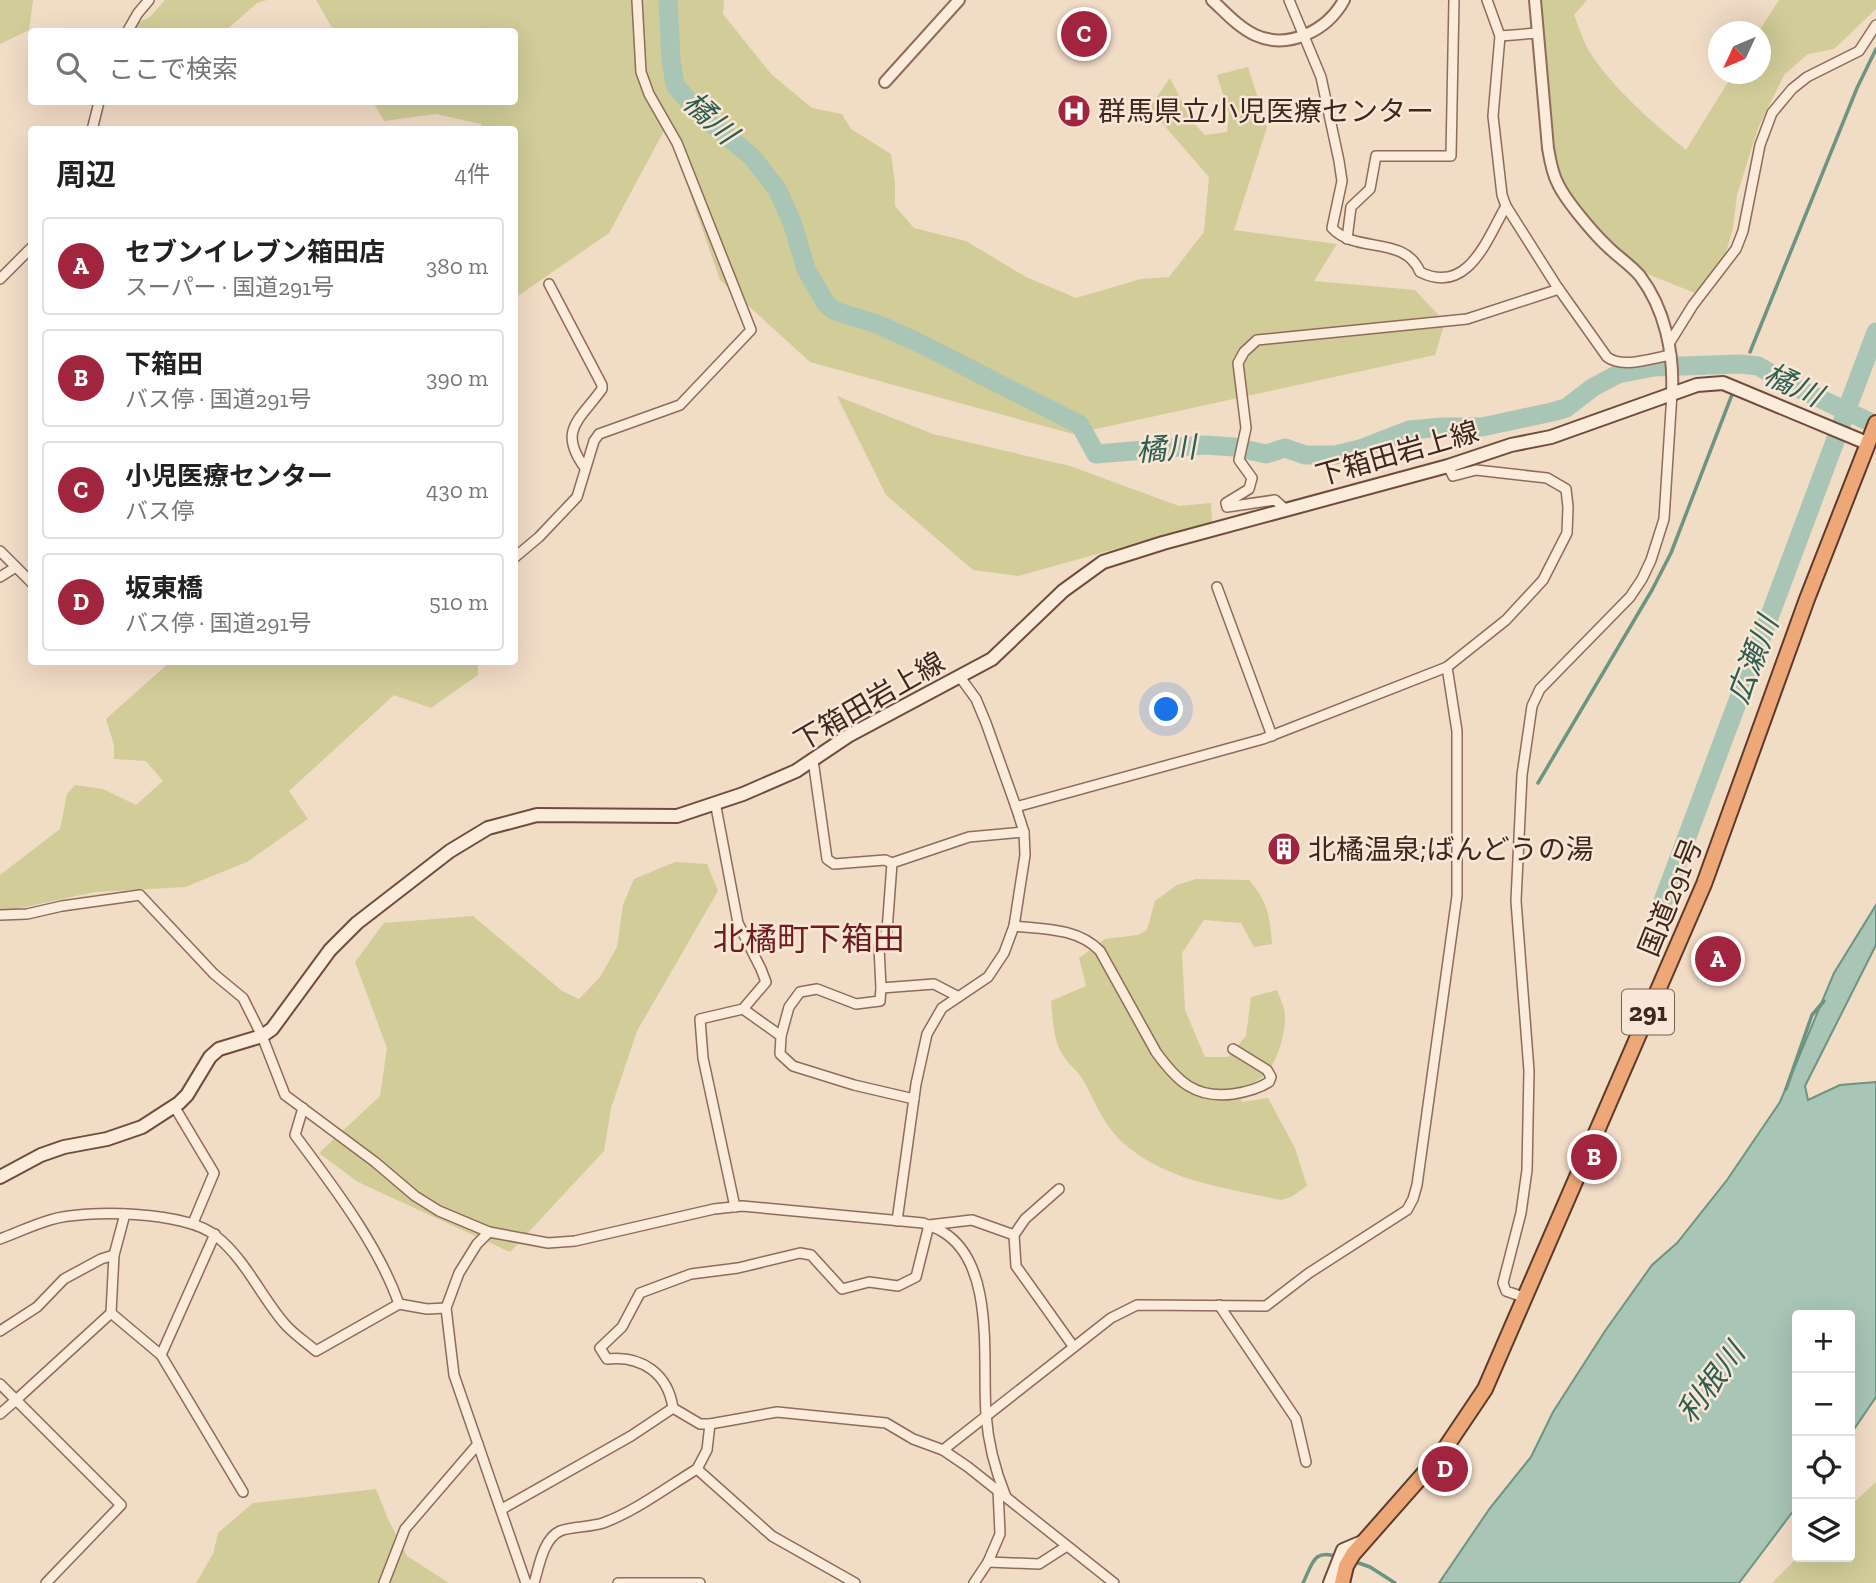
<!DOCTYPE html>
<html lang="ja">
<head>
<meta charset="utf-8">
<style>
	:root { --surface:#fff; --page:#f2f2f2; --text:#222; --muted:#767676; --line:#e0e0e0; --accent:#a22540 }
	body { margin:0; font-family:"Zilla Slab","Noto Sans JP",serif; background:var(--page); color:var(--text) }
	.controls { position:absolute; right:21px; bottom:21px; display:grid; overflow:hidden; border-radius:7px; box-shadow:0 7px 28px #0002 }
	.controls button { width:63px; height:63px; display:grid; place-items:center; padding:0; border:0; border-bottom:2px solid var(--line); background:var(--surface); color:var(--text); font:35px sans-serif }
	.compass { position:absolute; left:1708px; top:21px; width:63px; height:63px; border-radius:50%; background:var(--surface); box-shadow:0 7px 28px #0002; rotate:226deg }
	.you { position:absolute; left:1167px; top:710px; width:24px; height:24px; margin:-18px; border:5px solid #fff; border-radius:50%; background:#1a73e8; box-shadow:0 0 0 10px #1a73e833 }
	.badge { display:grid; place-items:center; width:46px; height:46px; border-radius:50%; background:var(--accent); color:#fff; font-size:23px; font-weight:700 }
	.pin { position:absolute; translate:-50% -50%; border:4px solid #fff; box-shadow:0 2px 7px #0006 }
	.list { margin:0; padding:0; list-style:none }
	h2 { display:flex; justify-content:space-between; align-items:center; height:91px; margin:0; padding:0 28px; font-size:30px }
	h2 small { font-size:23px; font-weight:400; color:var(--muted) }
	.list li { display:grid; grid-template-columns:46px 1fr auto; gap:21px; align-items:center; box-sizing:border-box; height:98px; margin:0 14px 14px; padding:0 14px; border:2px solid var(--line); border-radius:7px }
	.list b { display:block; font-size:26px; white-space:nowrap }
	.list p { margin:0; font-size:23px; white-space:nowrap; color:var(--muted) }
	.list em { font-size:23px; font-style:normal; color:var(--muted) }
	.icon { flex:none; width:38px; height:38px; fill:none; stroke:currentColor; stroke-width:2; stroke-linecap:round; stroke-linejoin:round }
	.map { position:relative; flex:none; width:1876px; height:1583px; overflow:hidden }
	.search { position:absolute; background:var(--surface); box-shadow:0 7px 28px #0002; left:28px; top:28px; width:490px; height:77px; display:flex; align-items:center; gap:18px; box-sizing:border-box; padding:0 24px; border-radius:7px; color:var(--muted); font-size:26px }
	.panel { position:absolute; background:var(--surface); box-shadow:0 7px 28px #0002; left:28px; top:126px; width:490px; height:539px; border-radius:7px }
	.map>svg:first-child { display:block }
	.green { fill:#d1cc98 }
	.water { fill:#a8c5b6; stroke:#6d9482; stroke-width:2 }
	.lines { fill:none; stroke-linecap:round; stroke-linejoin:round }
	.stream { stroke:#6d9482; stroke-width:3.5 }
	.river { stroke:#a8c5b6; stroke-width:19 }
	.minor-casing { stroke:#8e6b5a; stroke-width:12 }
	.tertiary-casing { stroke:#8e6b5a; stroke-width:14 }
	.secondary-casing { stroke:#704c3d; stroke-width:16 }
	.trunk-casing { stroke:#5c3a2e; stroke-width:18 }
	.minor { stroke:#fbebda; stroke-width:9 }
	.tertiary { stroke:#fbebda; stroke-width:10 }
	.secondary { stroke:#fbebda; stroke-width:12 }
	.trunk { stroke:#eea877; stroke-width:14 }
	.labels { text-anchor:middle; stroke-width:5; stroke-linejoin:round; paint-order:stroke }
	.shield { fill:#f8e7d6; stroke:#766156; stroke-width:2 }
	.shield-label { font-size:26px; font-weight:bold; fill:#3e271f }
	.poi-label { font-size:28px; fill:#3e271f; stroke:#f8e7d6; text-anchor:start }
	.street-label { font-size:28px; fill:#3e271f; stroke:#f8e7d6 }
	.water-label { font-size:30px; font-style:italic; fill:#2d5e51; stroke:#f8e7d6 }
	.quarter-label { font-size:32px; fill:#6d1b1b; stroke:#f8e7d6 }
</style>
</head>
<body>
<div class="map">
<svg width="1876" height="1583" viewBox="0 0 1876 1583">
	<rect width="100%" height="100%" fill="#f1dcc6"/>
	<g class="green">
		<path d="M0,0H33L29,30L0,44Z"/>
		<path d="M165,0H267L257,3L225,31L119,32L150,17Z"/>
		<path d="M316,0H724L723,14L771,74L812,108L842,114L851,129L891,154L895,183V206L914,228L966,241L1026,277L1076,298L1141,279L1169,277L1204,232L1209,177L1149,108L1170,78L1191,120L1205,135L1227,132L1229,113L1217,75L1248,67L1267,127L1234,230L1337,244L1314,281L1415,290L1445,322L1435,355L1073,434L810,362L720,280L658,101L664,131L609,233L515,298L514,130L482,129L481,124L436,114L384,121L373,102H514V32L334,31Z"/>
		<path d="M1540,0H1587L1574,15C1579,27 1583,41 1589,51C1614,90 1651,121 1686,150L1733,74H1760L1759,31L1779,0H1876V9L1834,49L1808,54L1784,75L1758,128L1737,195L1733,228L1724,259L1695,293L1645,273L1609,241L1573,199L1563,184L1552,146Z"/>
		<path d="M837,396L933,434L1070,466L1179,506L1211,503L1212,522L1018,576L973,570L886,495Z"/>
		<path d="M170,662H478V675L431,708L394,695L289,791L308,819L247,862L185,887L95,892L11,910L0,909V875L60,829L67,794L75,785L103,789L136,805L163,781L146,761L114,759V745L106,719Z"/>
		<path d="M675,862L707,864L718,891L637,1031L611,1108L604,1151L510,1252L358,1182L319,1153L380,1096L387,1048L355,962L384,923L473,916L562,991L579,999L600,977L617,947L623,905L634,879Z"/>
		<path d="M1196,879L1249,880C1268,902 1270,916 1272,944L1254,947L1241,923L1204,920L1182,953L1185,1010L1205,1057H1228L1246,1036L1251,997L1277,990C1280,998 1285,1008 1285,1017C1285,1036 1277,1066 1261,1078C1253,1084 1245,1086 1236,1089L1242,1102L1268,1098L1295,1148L1307,1186L1291,1197L1281,1200C1226,1188 1164,1181 1121,1141C1103,1124 1094,1099 1082,1078C1077,1070 1069,1065 1064,1057C1053,1041 1053,1020 1051,1001L1086,986L1079,958L1105,939L1138,935L1147,930L1155,901L1177,885Z"/>
		<path d="M1876,1482V1583H1772L1798,1557H1850V1506Z"/>
		<path d="M376,1489L388,1519L407,1556L449,1583H196L213,1554L218,1533L253,1503Z"/>
	</g>
	<path class="water" d="M1876,905V945L1805,1086L1808,1100L1840,1085L1876,1082V1397L1850,1435V1315H1797V1506L1739,1583H1439L1490,1508L1531,1457L1553,1412L1605,1331L1652,1265L1677,1243L1727,1180L1780,1102L1834,973Z"/>
	<g class="lines">
		<g class="stream">
			<path d="M1750,352L1857,88L1876,49"/>
			<path d="M1538,783L1652,590L1671,553L1733,392"/>
			<path d="M1786,1089L1812,1015L1824,1001"/>
			<path d="M1353,1561L1370,1567L1395,1583"/>
			<path d="M1303,1583C1313,1563 1313,1548 1339,1557"/>
		</g>
		<g class="river">
			<path d="M668,0L671,60L675,85L698,112L752,157L777,189L792,222L806,269L826,304L835,311L877,324L917,342L1080,425L1096,454L1205,445L1234,447L1266,454L1285,448L1305,455H1335L1360,449L1409,430L1443,427H1482L1552,412L1566,408L1592,388L1618,374L1654,367L1740,364L1758,366L1789,384L1876,425"/>
			<path d="M1850,401L1876,332"/>
			<path d="M1663,901L1843,420"/>
		</g>
		<defs>
			<g id="minor">
				<path d="M1289,0L1321,77L1339,161L1342,181L1332,228C1356,254 1405,235 1420,272C1468,296 1487,239 1506,206"/>
				<path d="M1487,0L1500,36L1493,116L1502,195L1506,206L1556,285L1607,357C1623,369 1652,358 1671,355"/>
				<path d="M127,32L138,13L149,0"/>
				<path d="M1500,36L1538,33"/>
				<path d="M92,130L99,102"/>
				<path d="M1347,239L1351,207L1370,189L1376,156H1451L1454,0"/>
				<path d="M0,279L32,247"/>
				<path d="M549,284L602,385V389C580,420 557,430 585,468"/>
				<path d="M1670,342L1693,305L1736,249L1743,231L1760,145L1772,113L1792,89L1807,77L1859,51L1876,25"/>
				<path d="M1285,509L1275,500L1227,507L1226,503L1249,489L1252,478L1239,460L1246,428L1238,363L1244,352L1257,340L1467,319L1559,289"/>
				<path d="M0,551L32,583"/>
				<path d="M514,558L539,537L577,497L594,441L599,434L680,405L751,330L677,143L649,94L641,72L637,0"/>
				<path d="M0,577L16,567"/>
				<path d="M1217,587L1272,736"/>
				<path d="M813,760L827,859L834,864L885,860L892,863"/>
				<path d="M716,807L738,923L761,969L766,982L743,1009L700,1019L703,1058L735,1207"/>
				<path d="M1016,807L1263,739L1447,667L1506,620L1543,580L1567,533L1568,507L1566,489L1547,478L1476,470L1453,476L1448,466"/>
				<path d="M0,915L27,914L62,906L140,895L214,974L243,998L262,1036L285,1095L375,1162L415,1196L439,1211L489,1232L548,1243L575,1241L714,1209L742,1206L923,1223C930,1226 937,1228 943,1232C996,1264 982,1361 986,1414C988,1443 995,1470 1006,1497"/>
				<path d="M1014,926C1044,929 1078,928 1100,951L1156,1052C1177,1081 1195,1099 1233,1094C1246,1092 1258,1089 1269,1082L1271,1077L1267,1070L1233,1049"/>
				<path d="M957,996L934,984L881,988L879,947L887,931L892,863L969,837L1024,832"/>
				<path d="M743,1009L781,1036L780,1054L793,1066L854,1085L914,1099"/>
				<path d="M781,1036L789,1007L800,992L817,989L856,1004L880,1001L881,988"/>
				<path d="M174,1106L214,1173L193,1223"/>
				<path d="M303,1108L295,1135C332,1185 378,1244 399,1304L427,1309L446,1308"/>
				<path d="M1059,1189L1025,1219L1014,1235L1016,1266L1073,1346"/>
				<path d="M897,1221L916,1084L927,1034L942,1008L988,977L1004,953L1014,926L1025,855L1024,832L1016,807L986,723L976,699L960,677"/>
				<path d="M489,1232L477,1244L459,1273L446,1308L454,1375L526,1583"/>
				<path d="M1014,1235L972,1220L929,1225L916,1277L898,1286L869,1282L842,1289L811,1255L800,1253L738,1268L691,1274L640,1293L622,1327L600,1348L607,1359C642,1355 668,1374 673,1408L700,1424H710L777,1412L886,1423L913,1439L943,1450L968,1467L1114,1583"/>
				<path d="M0,1239C16,1233 33,1225 50,1220C86,1209 186,1211 216,1236C246,1260 260,1295 284,1323C293,1334 306,1342 316,1351L399,1304"/>
				<path d="M1523,1297L1506,1291L1503,1283L1521,1213L1527,1170L1529,1071L1516,901L1522,775L1532,706L1540,689L1630,597L1642,579L1651,560L1664,519L1672,393"/>
				<path d="M1219,1305L1296,1419L1306,1462"/>
				<path d="M111,1313L161,1355L243,1492"/>
				<path d="M0,1331L37,1307L64,1279L101,1259L114,1255"/>
				<path d="M161,1355L215,1234"/>
				<path d="M0,1384L16,1400L0,1414"/>
				<path d="M943,1450L1111,1318L1137,1305L1266,1306L1309,1273L1407,1210L1413,1199L1417,1185L1457,896V731L1447,667"/>
				<path d="M697,1469L707,1450L710,1424"/>
				<path d="M502,1509L631,1436L673,1408"/>
				<path d="M988,1562L1039,1564L1067,1546"/>
				<path d="M46,1583L121,1505L16,1400L111,1313L114,1255L125,1214"/>
				<path d="M384,1583L405,1529L478,1444"/>
				<path d="M534,1583C539,1567 543,1539 560,1531C569,1527 591,1527 603,1523C636,1511 667,1487 697,1469L772,1536L855,1583"/>
				<path d="M618,1583H700"/>
				<path d="M974,1583L988,1562L1000,1534L998,1489"/>
			</g>
			<g id="tertiary">
				<path d="M1212,0C1225,12 1238,27 1255,35C1288,50 1327,31 1344,0"/>
				<path d="M1535,0L1548,148C1550,160 1552,173 1558,184C1566,201 1594,234 1608,247C1618,257 1631,265 1640,276C1665,309 1674,353 1672,393"/>
				<path d="M885,82L959,0"/>
			</g>
			<g id="secondary">
				<path d="M0,1177L41,1155L64,1147L107,1139L142,1127L179,1103L187,1095L210,1057L219,1049L262,1036L272,1029L330,950L357,923L450,851L488,828L537,815L677,816L743,794L796,771L848,736L992,659L1063,591L1103,562L1163,543L1448,466L1511,445L1551,437L1697,385L1723,383L1867,443"/>
				<path d="M1330,1583L1343,1550L1362,1542"/>
			</g>
			<path id="trunk" d="M1342,1583L1346,1566L1353,1554L1442,1453L1485,1389L1704,884L1807,599L1876,423"/>
		</defs>
		<use href="#minor" class="minor-casing"/>
		<use href="#tertiary" class="tertiary-casing"/>
		<use href="#secondary" class="secondary-casing"/>
		<use href="#trunk" class="trunk-casing"/>
		<use href="#minor" class="minor"/>
		<use href="#tertiary" class="tertiary"/>
		<use href="#secondary" class="secondary"/>
		<use href="#trunk" class="trunk"/>
	</g>
	<defs>
		<symbol id="hospital-disc" viewBox="-11 -11 22 22"><circle r="9.5" fill="#a22540" stroke="#f8e7d6"/><path d="M-5-5h3v3.5h4V-5h3V5h-3V1.5h-4V5h-3Z" fill="#fff"/></symbol>
		<symbol id="building-disc" viewBox="-11 -11 22 22"><circle r="9.5" fill="#a22540" stroke="#f8e7d6"/><path d="M-4-6H4V6H1V3H-1V6H-4ZM-2.5-4.3h1.7v1.8h-1.7ZM.8-4.3h1.7v1.8H.8ZM-2.5-1h1.7V.8h-1.7ZM.8-1h1.7V.8H.8Z" fill="#fff"/></symbol>
	</defs>
	<g fill-rule="evenodd">
		<use href="#hospital-disc" x="1055" y="92" width="38" height="38"/>
		<use href="#building-disc" x="1265" y="830" width="38" height="38"/>
	</g>
	<g class="labels">
		<rect class="shield" x="1622" y="989.5" width="52" height="45" rx="5"/>
		<g class="shield-label">
			<text x="1648" y="1021">291</text>
		</g>
		<g class="poi-label">
			<text x="1098" y="121">群馬県立小児医療センター</text>
			<text x="1308" y="859">北橘温泉;ばんどうの湯</text>
		</g>
		<g class="street-label">
			<text transform="translate(1397 453) rotate(-16)" y="10">下箱田岩上線</text>
			<text transform="translate(869 701) rotate(-30)" y="10">下箱田岩上線</text>
			<text transform="translate(1670 897) rotate(-68)" y="10">国道291号</text>
		</g>
		<g class="water-label">
			<text transform="translate(710 118) rotate(43)" y="10">橘川</text>
			<text transform="translate(1793 385) rotate(25)" y="10">橘川</text>
			<text transform="translate(1166 449) rotate(-4)" y="10">橘川</text>
			<text transform="translate(1753 660) rotate(-69)" y="10">広瀬川</text>
			<text transform="translate(1711 1383) rotate(-53)" y="10">利根川</text>
		</g>
		<g class="quarter-label">
			<text x="809" y="950">北橘町下箱田</text>
		</g>
	</g>
</svg>
<div class="controls">
<button>+</button>
<button>−</button>
<button><svg class="icon" aria-label="locate" viewBox="0 0 24 24"><circle cx="12" cy="12" r="6"/><path d="M12 2v4M12 18v4M2 12h4M18 12h4"/></svg></button>
<button><svg class="icon" aria-label="layers" viewBox="0 0 24 24"><path d="M12 4l9 5-9 5-9-5zM3 14l9 5 9-5"/></svg></button>
</div>
<svg class="compass" viewBox="-18 -18 36 36"><path d="M0-13l5 13h-10z" fill="#e53935"/><path d="M0 13l5-13h-10z" fill="#767676"/></svg>
<div class="you"></div>
<div class="pin badge" style="left:1718px;top:959px">A</div>
<div class="pin badge" style="left:1594px;top:1157px">B</div>
<div class="pin badge" style="left:1084px;top:34px">C</div>
<div class="pin badge" style="left:1445px;top:1469px">D</div>
<div class="search"><svg class="icon" aria-label="search" viewBox="0 0 24 24"><circle cx="10" cy="10" r="6"/><path d="M15 15l6 6"/></svg>ここで検索</div>
<section class="panel">
<h2>周辺<small>4件</small></h2>
<ul class="list">
<li><span class="badge">A</span><div><b>セブンイレブン箱田店</b><p>スーパー · 国道291号</p></div><em>380 m</em></li>
<li><span class="badge">B</span><div><b>下箱田</b><p>バス停 · 国道291号</p></div><em>390 m</em></li>
<li><span class="badge">C</span><div><b>小児医療センター</b><p>バス停</p></div><em>430 m</em></li>
<li><span class="badge">D</span><div><b>坂東橋</b><p>バス停 · 国道291号</p></div><em>510 m</em></li>
</ul>
</section>
</div>
</body>
</html>
